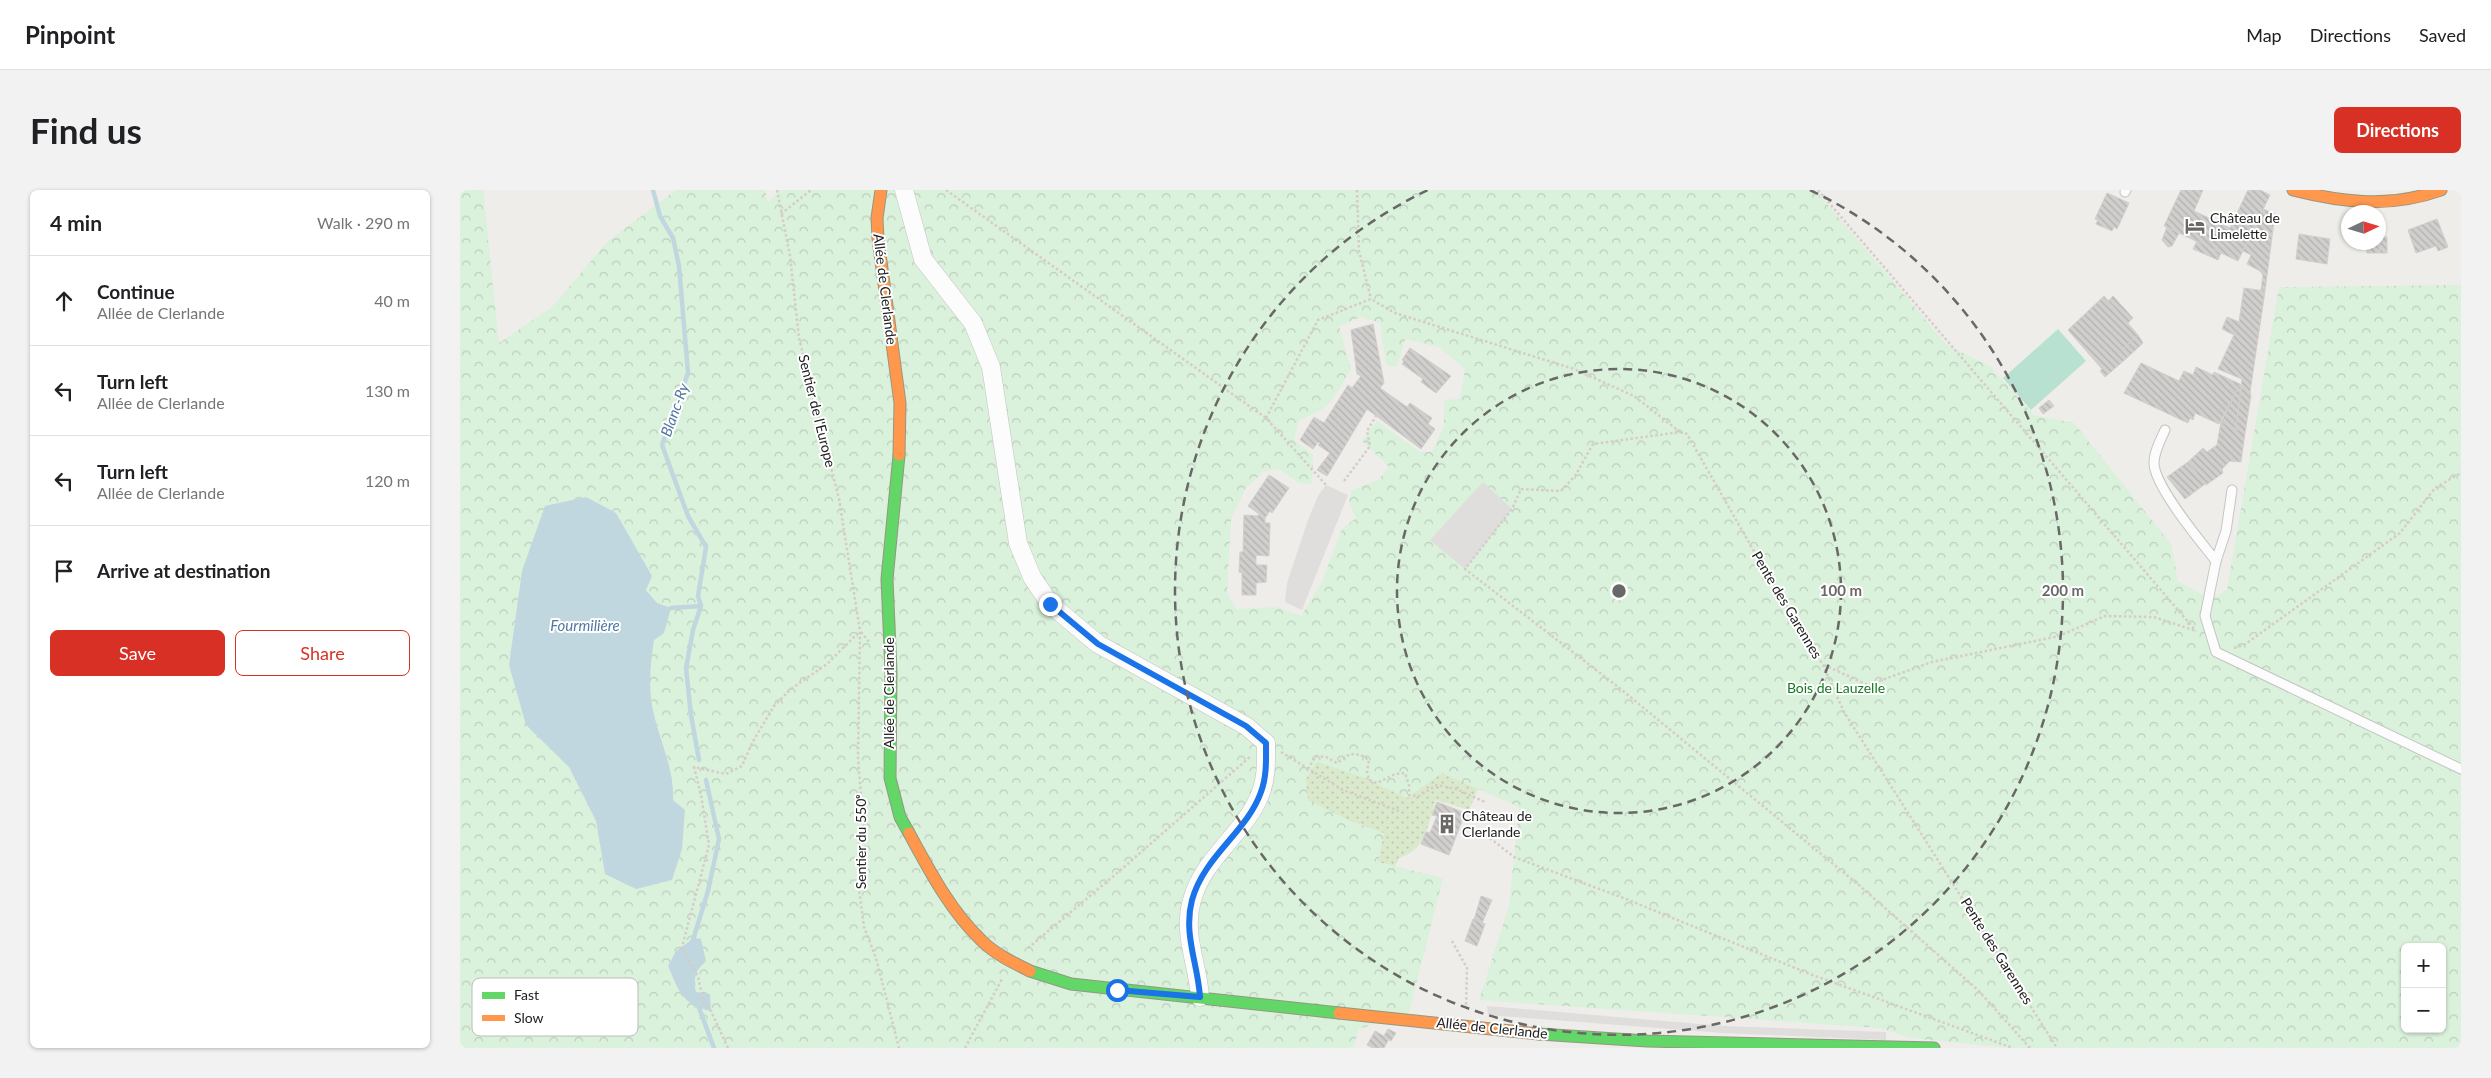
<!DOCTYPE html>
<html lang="en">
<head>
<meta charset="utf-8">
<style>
	:root { --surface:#fff; --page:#f2f2f2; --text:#202124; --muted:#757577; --line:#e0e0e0; --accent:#d93025 }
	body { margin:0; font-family:Lato,sans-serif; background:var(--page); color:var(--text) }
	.controls { position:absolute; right:15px; bottom:15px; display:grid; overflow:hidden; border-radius:8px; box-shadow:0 1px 4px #0004 }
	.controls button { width:45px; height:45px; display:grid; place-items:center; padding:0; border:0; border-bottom:1px solid var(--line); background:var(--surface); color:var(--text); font:25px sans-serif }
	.compass { position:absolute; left:1881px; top:15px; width:45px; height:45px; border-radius:50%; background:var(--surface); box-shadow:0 1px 4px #0004; rotate:86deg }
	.stop { position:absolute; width:15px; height:15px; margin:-11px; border:4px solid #1a73e8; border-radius:50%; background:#fff }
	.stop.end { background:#1a73e8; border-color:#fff; box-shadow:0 1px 5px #0008 }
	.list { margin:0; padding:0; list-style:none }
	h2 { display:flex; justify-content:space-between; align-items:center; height:65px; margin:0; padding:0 20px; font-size:21px }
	h2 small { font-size:16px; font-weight:400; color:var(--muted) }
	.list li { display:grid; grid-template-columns:32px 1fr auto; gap:15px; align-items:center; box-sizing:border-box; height:90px; padding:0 20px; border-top:1px solid var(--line) }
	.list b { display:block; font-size:19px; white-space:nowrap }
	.list p { margin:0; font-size:16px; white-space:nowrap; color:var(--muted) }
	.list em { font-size:16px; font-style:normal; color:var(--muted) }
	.actions { display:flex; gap:10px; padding:15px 20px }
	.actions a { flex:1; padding:11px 0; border:1px solid var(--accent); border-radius:8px; text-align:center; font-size:18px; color:var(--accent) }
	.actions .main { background:var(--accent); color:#fff }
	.icon { flex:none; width:28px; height:28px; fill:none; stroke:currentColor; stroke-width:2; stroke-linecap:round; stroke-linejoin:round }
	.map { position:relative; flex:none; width:2001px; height:858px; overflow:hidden; border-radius:8px }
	header { display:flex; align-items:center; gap:30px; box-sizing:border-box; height:70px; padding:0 25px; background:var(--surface); border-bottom:1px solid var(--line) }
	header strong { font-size:24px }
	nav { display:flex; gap:28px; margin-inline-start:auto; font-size:18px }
	.intro { display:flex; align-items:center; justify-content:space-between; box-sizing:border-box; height:120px; padding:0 30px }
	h1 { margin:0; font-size:35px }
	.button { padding:12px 22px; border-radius:8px; background:var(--accent); color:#fff; font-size:18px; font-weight:700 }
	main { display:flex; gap:30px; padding:0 30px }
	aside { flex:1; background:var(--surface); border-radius:8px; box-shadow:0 1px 4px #0004 }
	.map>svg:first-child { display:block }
	.park { fill:url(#park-crowns); fill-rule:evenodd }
	.garden { fill:url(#garden-dots) }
	.pitch { fill:#b9e1d2 }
	.parking { fill:#dfdedd }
	.water { fill:#c0d7df }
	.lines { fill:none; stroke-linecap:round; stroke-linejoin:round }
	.stream { stroke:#c0d7df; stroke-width:4.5 }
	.building { fill:url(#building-back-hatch); stroke:#d1cfcc }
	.lane-casing { stroke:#c4c4c2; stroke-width:11 }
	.street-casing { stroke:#c4c4c2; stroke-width:19 }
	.fast-casing { stroke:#959783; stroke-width:13 }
	.slow-casing { stroke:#959783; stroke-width:13 }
	.path { stroke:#d6cbc9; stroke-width:2.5; stroke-dasharray:2.5 2.5; stroke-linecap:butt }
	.lane { stroke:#fcfcfc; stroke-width:9 }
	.street { stroke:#fcfcfc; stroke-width:18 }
	.fast { stroke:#63d668; stroke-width:11 }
	.slow { stroke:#ff974d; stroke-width:11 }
	.route { stroke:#1a73e8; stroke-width:6 }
	.ring { fill:none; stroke:#696867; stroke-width:2.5; stroke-dasharray:9 6 }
	.labels { text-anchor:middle; stroke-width:4; stroke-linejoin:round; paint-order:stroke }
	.poi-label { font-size:14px; fill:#212121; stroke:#fff; text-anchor:start }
	.street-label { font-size:14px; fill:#212121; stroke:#fff }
	.park-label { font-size:14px; fill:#167821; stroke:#fff }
	.water-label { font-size:15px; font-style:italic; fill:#5177a1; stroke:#fff }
	.key { fill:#fff; stroke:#bcbcbc; stroke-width:1 }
	.key-label { font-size:14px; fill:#212121 }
	.centre { fill:#696867; stroke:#fff; stroke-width:2.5 }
	.ring-label { font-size:15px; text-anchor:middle; font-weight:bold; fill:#696867; stroke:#fff; stroke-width:4; stroke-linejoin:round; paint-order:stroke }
</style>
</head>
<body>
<header>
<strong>Pinpoint</strong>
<nav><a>Map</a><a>Directions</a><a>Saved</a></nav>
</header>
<div class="intro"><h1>Find us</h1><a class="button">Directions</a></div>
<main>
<aside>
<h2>4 min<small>Walk · 290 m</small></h2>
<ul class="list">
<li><svg class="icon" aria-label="ahead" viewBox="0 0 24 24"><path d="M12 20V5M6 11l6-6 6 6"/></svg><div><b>Continue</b><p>Allée de Clerlande</p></div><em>40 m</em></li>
<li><svg class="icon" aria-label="left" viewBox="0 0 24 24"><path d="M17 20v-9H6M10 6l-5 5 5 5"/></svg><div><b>Turn left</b><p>Allée de Clerlande</p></div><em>130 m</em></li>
<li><svg class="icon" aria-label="left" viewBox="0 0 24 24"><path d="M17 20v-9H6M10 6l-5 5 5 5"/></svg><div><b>Turn left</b><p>Allée de Clerlande</p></div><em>120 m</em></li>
<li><svg class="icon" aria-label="arrive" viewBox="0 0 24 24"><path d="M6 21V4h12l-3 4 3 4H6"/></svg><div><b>Arrive at destination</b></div></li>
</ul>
<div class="actions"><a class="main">Save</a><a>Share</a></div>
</aside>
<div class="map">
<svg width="2001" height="858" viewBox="0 0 2001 858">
	<defs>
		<pattern id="park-crowns" width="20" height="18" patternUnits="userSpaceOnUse" patternTransform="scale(1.25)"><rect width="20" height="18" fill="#daf1db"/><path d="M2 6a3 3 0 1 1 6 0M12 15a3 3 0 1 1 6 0" fill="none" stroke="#bbcebc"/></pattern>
		<pattern id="garden-dots" width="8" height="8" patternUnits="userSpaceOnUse" patternTransform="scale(1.25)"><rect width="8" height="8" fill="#dae9cc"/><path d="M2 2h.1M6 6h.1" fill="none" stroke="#bbc8af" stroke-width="1.8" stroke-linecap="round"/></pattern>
		<pattern id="building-back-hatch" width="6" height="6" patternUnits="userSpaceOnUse" patternTransform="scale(1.25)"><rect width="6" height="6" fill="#d1cfcd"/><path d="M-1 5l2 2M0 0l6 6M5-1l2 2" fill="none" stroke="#b3b1b0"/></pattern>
	</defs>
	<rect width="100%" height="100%" fill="#eeedea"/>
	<path class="park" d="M0,0H23L39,153L92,117L147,52L216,0H305L308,12L320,0H1355L1487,155L1530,176L1574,225L1614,233L1711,354L1718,391L1751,409L1767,400L1819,97L2001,95V858H1550L1450,848L1420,838L1019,810L1049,716L1059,617L982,583L947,609L924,600L888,630L924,643L918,672L983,688L949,823L899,839L893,858H0ZM901,127L920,133L926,175L937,177L945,149L979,157L1005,179L1000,208L984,211V236L972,262H960L917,231L902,251L929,277L919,289L892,300L889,312L896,328L882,339L861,394L841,426L816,417L776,419L767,403L771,330L785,299L804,281L819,279L839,293L852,294L853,265L834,250L839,230C872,218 874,208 891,179L879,136ZM183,374L192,386L186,399L197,413C195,444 187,477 191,509C196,543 215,575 213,610L225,620L222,659L145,684L136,631L109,577ZM222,757L239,778L234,789L236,803L226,811L208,776L216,761ZM1945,757H1982V839H1945Z"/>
	<path class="garden" d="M857,572L902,587L947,608L982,583L1018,599L1009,620L976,610C968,634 966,660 939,668L935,676L918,672L924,643L888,630L848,610L846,589Z"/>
	<path class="pitch" d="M1598,139L1626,171L1571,220L1543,188Z"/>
	<g class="parking">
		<path d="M1023,292L1052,319L1005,379L970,350Z"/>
		<path d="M866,295L888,305L842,420L825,412L827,393L848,330L858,306Z"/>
		<path d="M1027,816L1264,836L1426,842V850L1263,843L1028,825Z"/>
	</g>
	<g class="water">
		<path d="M126,307L156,323L192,386L186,400L197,413L211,418L204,443L194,450C191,470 189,489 191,508C195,543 215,575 213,610L225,620L222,659L212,690L176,699L145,684L136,631L109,577L66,535L49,475L62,381L85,316Z"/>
		<path d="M234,748L241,749L246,771C235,781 233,788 236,802L250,804L251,821C222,815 219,801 208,776L216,761Z"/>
	</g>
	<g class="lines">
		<g class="stream">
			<path d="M193,0L200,26L213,48L219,76L228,183L202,255L228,326L246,357L238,406L241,416L233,440L226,478L231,525L239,570"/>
			<path d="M211,418L241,416"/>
			<path d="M232,753L248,701L259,649L246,590"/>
			<path d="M238,815L254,858"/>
		</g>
	</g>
	<g class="building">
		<path d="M1721,0H1743L1734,21L1770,38L1788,0H1800L1810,5L1778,71L1704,36Z"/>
		<path d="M1647,3L1669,13L1657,39L1654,37L1652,41L1636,34L1638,30L1635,29Z"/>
		<path d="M1803,19L1815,24L1805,101L1801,100L1803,85L1800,81L1787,74L1791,65L1783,61Z"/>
		<path d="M1977,29L1988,57L1978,61L1976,56L1956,63L1948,40Z"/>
		<path d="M1918,34L1920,63H1907V52H1918Z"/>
		<path d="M1707,37L1719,43L1712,56L1708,57L1702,50Z"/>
		<path d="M1839,44L1870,49L1867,74L1836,69Z"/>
		<rect x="1920" y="47" width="7" height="16"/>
		<path d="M1737,51L1761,63L1758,70L1733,59Z"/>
		<path d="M1784,98L1805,101L1790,202L1781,198L1782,189L1758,179L1774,145L1762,139L1767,127L1779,132Z"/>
		<path d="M1644,106L1678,145L1662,160L1668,167L1645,187L1640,181L1642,179L1608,140Z"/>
		<path d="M1653,106L1673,128L1668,133L1648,111Z"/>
		<path d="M913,134L924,193L920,198L947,217L950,213L972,228L968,234L975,239L961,259L907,219L867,286L857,280L870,263L858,255L860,253L858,252L853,259L840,250L854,227L864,233L888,195L892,198L901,186L897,184L891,140Z"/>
		<path d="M1678,145L1683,153L1668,167L1662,160Z"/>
		<path d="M950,158L991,186L976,203L961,192L963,189L942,174L944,171L942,170Z"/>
		<path d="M1681,173L1719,191L1724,181L1733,185L1736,177L1753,185L1754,182L1780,194L1759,234L1735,223L1733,230L1730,228L1728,233L1664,203Z"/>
		<path d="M1780,194L1781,198L1776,239L1761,232Z"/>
		<path d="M1781,198L1790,202L1791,205L1785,243L1776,239Z"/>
		<path d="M1589,210L1594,216L1583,224L1579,218Z"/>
		<path d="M1761,232L1785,243L1781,272L1770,271L1762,279L1763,283L1746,295L1728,272L1743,258L1747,262L1757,255Z"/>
		<path d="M1728,272L1745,294L1725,309L1707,287Z"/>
		<path d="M809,285L829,298L812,323L810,321L805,328V333H810L809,366L796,365V375H807L806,392L796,393V405H782V383L779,382L780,362H783L784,325L798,326L799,324L788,316Z"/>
		<path d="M977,612L1005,623L989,665L961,654L966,642L970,643L977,626L972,625Z"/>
		<path d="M1021,706L1032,710L1022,733L1014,730Z"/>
		<path d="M1013,729L1025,734L1017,756L1005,751Z"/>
		<path d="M928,839L936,843L931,851L924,846Z"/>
		<path d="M915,841L929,849L924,858H913L907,855Z"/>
	</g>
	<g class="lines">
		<defs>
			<g id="lane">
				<path d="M1665,2L1666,0"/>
				<path d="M1705,240C1700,251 1694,262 1694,273C1694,296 1741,352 1756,371"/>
				<path d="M1772,300L1766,341L1756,371L1745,426L1756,462L2001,579"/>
			</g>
			<path id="street" d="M444,0L463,69L513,133L531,177L558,353L572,387L590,414L638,454L786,536L806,553C806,569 807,586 801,602C787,642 744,666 732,710C722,744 738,774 740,807"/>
			<g id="fast">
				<path d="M439,265L427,389L431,482L430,588L440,627L449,643"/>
				<path d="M570,781L611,794L879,823"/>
				<path d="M1079,844L1187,851L1474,858"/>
			</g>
			<g id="slow">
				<path d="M421,0L417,28L418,49L440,213L439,265"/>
				<path d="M1833,0C1884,13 1931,18 1981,0"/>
				<path d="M449,643C469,680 491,722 522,751C535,764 554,773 570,781"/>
				<path d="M879,823L1079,844"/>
			</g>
		</defs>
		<use href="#lane" class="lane-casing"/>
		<use href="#street" class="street-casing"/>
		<use href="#fast" class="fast-casing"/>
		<use href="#slow" class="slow-casing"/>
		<g class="path">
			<path d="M317,0L330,66L339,148L379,309L400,441L398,567L402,620L399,649V699L404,737L416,768L439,858"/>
			<path d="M486,0L806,228L866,295"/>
			<path d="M897,0L899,61L911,109"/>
			<path d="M1358,0L1736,441"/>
			<path d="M321,24L351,0"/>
			<path d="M806,228L858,130L911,109L935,123L1114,179L1174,206L1220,242"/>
			<path d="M884,291L910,256L907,241L916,226"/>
			<path d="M401,442L410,453"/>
			<path d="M1774,458L1784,455L1940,343L1975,298L2001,283"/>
			<path d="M1364,475L1408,495L1472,472L1599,446L1645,426L1694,427L1736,441"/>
			<path d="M821,562L883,600L939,621"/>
			<path d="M848,579L856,566L866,567L877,573L890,564L901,565L909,570L907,582L909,590L917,593L935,584L945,583L949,595V605L959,606L977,595L996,599L1025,612"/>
			<path d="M1022,642L1054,667L1166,709L1350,784L1553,858"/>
			<path d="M992,751L1007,778L1006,818"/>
			<path d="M568,758L656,684L791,566"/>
			<path d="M268,858L251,821L244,813L238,787L222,757L249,655L241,605L234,577L266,584L282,576L292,553L314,516L331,499L367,474L399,442"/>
			<path d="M505,858L542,789"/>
			<path d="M1570,858L1518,800L1400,696L1157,496L1005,379L1052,319L1061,299L1101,301L1115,286L1133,254L1220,242L1227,244L1299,370L1363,475L1384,522L1597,858"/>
		</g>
		<use href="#lane" class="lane"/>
		<use href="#street" class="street"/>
		<use href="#fast" class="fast"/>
		<use href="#slow" class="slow"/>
	</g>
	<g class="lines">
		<path class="route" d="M590,414L638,454L786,536L806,553C806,569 807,586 801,602C787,642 744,666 732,710C723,744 738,774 740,807L657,800"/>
	</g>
	<g class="ring">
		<circle cx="1159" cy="401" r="222"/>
		<path d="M1350 0A444 444 0 1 1 968 0"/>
	</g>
	<defs>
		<symbol id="hotel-bare" viewBox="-9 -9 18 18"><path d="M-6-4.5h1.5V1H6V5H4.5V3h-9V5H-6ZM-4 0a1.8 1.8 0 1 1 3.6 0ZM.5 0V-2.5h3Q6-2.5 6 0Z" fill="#696867" stroke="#fff" stroke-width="2.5" paint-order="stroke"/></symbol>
		<symbol id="building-bare" viewBox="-9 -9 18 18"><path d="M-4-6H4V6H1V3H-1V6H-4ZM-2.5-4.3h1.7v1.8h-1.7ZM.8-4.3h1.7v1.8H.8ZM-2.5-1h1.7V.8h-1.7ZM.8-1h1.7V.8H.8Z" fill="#696867" stroke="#fff" stroke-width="2.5" paint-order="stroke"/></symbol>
	</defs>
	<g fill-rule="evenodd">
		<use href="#hotel-bare" x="1721" y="22" width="28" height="28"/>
		<use href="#building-bare" x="973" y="620" width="28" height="28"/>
	</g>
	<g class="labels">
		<g class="poi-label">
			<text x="1750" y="33">Château de<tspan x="1750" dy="16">Limelette</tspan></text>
			<text x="1002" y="631">Château de<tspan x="1002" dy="16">Clerlande</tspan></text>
		</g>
		<g class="street-label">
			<text transform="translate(425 99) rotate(83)" y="5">Allée de Clerlande</text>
			<text transform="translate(357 221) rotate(76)" y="5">Sentier de l'Europe</text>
			<text transform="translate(1327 415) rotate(59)" y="5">Pente des Garennes</text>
			<text transform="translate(429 503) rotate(-90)" y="5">Allée de Clerlande</text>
			<text transform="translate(401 652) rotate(-90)" y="5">Sentier du 550ᵉ</text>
			<text transform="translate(1537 761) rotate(58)" y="5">Pente des Garennes</text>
			<text transform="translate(1032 838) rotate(6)" y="5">Allée de Clerlande</text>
		</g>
		<g class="park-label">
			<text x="1376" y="503">Bois de Lauzelle</text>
		</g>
		<g class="water-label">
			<text transform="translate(215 220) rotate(-70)" y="5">Blanc-Ry</text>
			<text x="125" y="441">Fourmilière</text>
		</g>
	</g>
	<rect x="12" y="788" width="166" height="58" rx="8" class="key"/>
	<rect x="22" y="802" width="23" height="7" fill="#63d668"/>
	<rect x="22" y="825" width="23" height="6" fill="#ff974d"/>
	<g class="key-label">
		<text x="54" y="810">Fast</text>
		<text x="54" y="833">Slow</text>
	</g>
	<circle cx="1159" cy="401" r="8" class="centre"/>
	<g class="ring-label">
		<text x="1381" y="406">100 m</text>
		<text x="1603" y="406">200 m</text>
	</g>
</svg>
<div class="controls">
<button>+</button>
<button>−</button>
</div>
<svg class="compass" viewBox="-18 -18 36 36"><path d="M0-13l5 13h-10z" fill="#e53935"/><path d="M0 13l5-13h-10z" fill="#757577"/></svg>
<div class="stop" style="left:657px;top:800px"></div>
<div class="stop end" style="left:590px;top:414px"></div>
</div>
</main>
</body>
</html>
